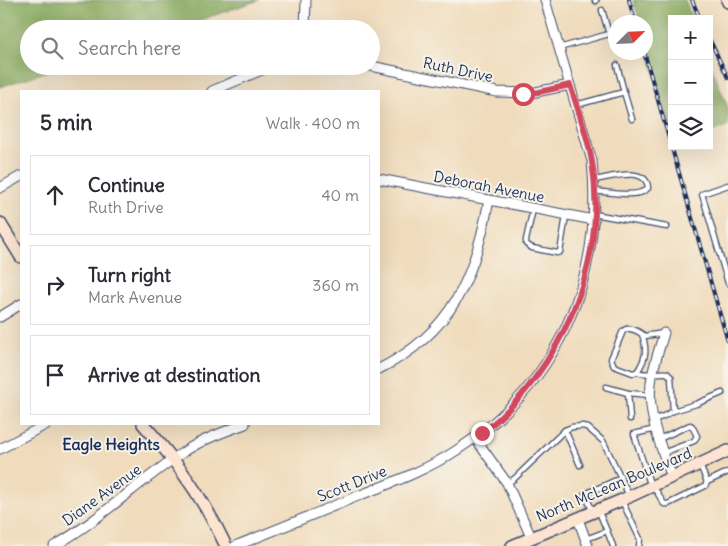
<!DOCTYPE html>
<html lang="en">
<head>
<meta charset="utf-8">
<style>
	:root { --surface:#fff; --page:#f2f2f3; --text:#2b2b33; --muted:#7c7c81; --line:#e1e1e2 }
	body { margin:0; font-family:Delius,sans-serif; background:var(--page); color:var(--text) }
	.controls { position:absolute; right:15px; top:15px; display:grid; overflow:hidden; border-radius:0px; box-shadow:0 5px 20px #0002 }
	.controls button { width:45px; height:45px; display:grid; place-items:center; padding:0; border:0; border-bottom:1px solid var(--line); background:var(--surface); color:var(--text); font:25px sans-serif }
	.compass { position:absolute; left:608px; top:15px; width:45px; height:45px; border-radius:50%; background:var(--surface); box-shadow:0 5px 20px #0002; rotate:66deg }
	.stop { position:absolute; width:15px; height:15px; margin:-11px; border:4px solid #d1495b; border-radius:50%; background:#fff }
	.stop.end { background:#d1495b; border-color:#fff; box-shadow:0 1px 5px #0008 }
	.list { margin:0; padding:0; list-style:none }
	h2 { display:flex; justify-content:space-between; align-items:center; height:65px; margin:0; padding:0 20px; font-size:21px }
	h2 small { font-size:16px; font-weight:400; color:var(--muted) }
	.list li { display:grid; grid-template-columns:32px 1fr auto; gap:15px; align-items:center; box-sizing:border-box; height:80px; margin:0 10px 10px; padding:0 10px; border:1px solid var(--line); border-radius:0px }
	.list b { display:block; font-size:19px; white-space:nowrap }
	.list p { margin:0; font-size:16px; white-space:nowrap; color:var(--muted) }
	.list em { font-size:16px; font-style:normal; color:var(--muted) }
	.icon { flex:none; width:28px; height:28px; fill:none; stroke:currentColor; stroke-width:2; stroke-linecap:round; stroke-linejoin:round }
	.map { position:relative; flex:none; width:728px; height:546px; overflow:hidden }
	.search { position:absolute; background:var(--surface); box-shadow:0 5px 20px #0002; left:20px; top:20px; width:360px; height:55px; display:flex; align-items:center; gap:12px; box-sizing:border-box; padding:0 18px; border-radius:28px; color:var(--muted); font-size:19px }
	.panel { position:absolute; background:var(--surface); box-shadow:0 5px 20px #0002; left:20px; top:90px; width:360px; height:335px; border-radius:0px }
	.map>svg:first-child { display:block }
	.forest { fill:#85a75c; stroke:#506b5d }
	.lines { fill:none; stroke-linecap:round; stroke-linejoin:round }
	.lane-casing { stroke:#3b496c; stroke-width:7 }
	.street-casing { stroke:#3b496c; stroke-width:11 }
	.secondary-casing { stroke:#3b496c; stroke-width:14 }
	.lane { stroke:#fff; stroke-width:4.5 }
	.street { stroke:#fff; stroke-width:9 }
	.secondary { stroke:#fde4d1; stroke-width:11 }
	.rail-casing { stroke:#1b2f5e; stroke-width:4 }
	.rail { stroke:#f7f3e8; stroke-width:2; stroke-dasharray:5.5; stroke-linecap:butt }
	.route { stroke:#d1495b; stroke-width:6 }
	.labels { text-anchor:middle; stroke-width:4; stroke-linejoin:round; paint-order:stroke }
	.street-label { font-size:15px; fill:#1b2f5e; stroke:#f7f3e8 }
	.neighbourhood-label { font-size:16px; font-weight:bold; fill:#1b2f5e; stroke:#f7f3e8 }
</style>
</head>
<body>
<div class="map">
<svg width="728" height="546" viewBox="0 0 728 546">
	<rect width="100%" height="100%" fill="#f7f3e8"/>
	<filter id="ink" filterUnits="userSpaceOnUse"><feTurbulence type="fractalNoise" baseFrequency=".02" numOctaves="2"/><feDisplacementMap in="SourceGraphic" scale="10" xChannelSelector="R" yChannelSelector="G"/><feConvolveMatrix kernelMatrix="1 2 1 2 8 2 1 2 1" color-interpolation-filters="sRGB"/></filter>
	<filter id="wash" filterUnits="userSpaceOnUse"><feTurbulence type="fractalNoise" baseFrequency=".0096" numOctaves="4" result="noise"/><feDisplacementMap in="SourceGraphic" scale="20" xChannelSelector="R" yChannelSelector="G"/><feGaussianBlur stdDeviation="1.12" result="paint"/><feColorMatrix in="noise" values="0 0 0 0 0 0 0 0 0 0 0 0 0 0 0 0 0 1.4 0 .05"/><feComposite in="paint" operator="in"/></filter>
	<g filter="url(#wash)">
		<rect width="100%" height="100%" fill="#f0dcbc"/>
		<g class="forest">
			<path d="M0,0H259L174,29H29V66H63L0,87Z"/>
			<path d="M633,0H685L692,19H672V135L646,43V22H640Z"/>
			<path d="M709,61L728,108V126L709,133Z"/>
		</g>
	</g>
	<g filter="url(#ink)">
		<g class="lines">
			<defs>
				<g id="lane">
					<path d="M595,0L596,1"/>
					<path d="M559,48L609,34L602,10"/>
					<path d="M617,65L624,92"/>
					<path d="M576,105L624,92L632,119"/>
					<path d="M594,180C609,178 647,165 648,188C639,199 608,192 594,191"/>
					<path d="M728,185L702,194L728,283"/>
					<path d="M533,209L526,240V244L532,248L557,253L560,252L566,216"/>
					<path d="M594,214L667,227"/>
					<path d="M642,334C647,349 647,357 637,372L633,373L614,366L611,359L623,331C629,325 639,332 645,336L664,333"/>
					<path d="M637,372C648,376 656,372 667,373L671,377L673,411L662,417L654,419"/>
					<path d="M606,387L628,393L650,395"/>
					<path d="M628,393L630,419"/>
					<path d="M673,411L696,404L722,393"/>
					<path d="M656,429L634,434L651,487L657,492L664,504H668L705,486L707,482L700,465"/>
					<path d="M565,430L580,465"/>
					<path d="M659,439L690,425L692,426L697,436L694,441L663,453"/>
					<path d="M707,482L728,472"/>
					<path d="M507,483L514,479L565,430L572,427L583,426L588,428L603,441L621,478"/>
					<path d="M622,501L640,539L639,546"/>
					<path d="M593,512L585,494L621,478L629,496"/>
					<path d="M607,531L613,546"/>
					<path d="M586,539L607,531L599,512"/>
				</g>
				<g id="street">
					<path d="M305,29L306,0"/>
					<path d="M371,66L497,92L531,93L570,85"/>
					<path d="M212,91L271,66"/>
					<path d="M379,179L594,220"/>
					<path d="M0,188L21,176"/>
					<path d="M0,317L21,304"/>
					<path d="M664,333C659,350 653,366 651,383C647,414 661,448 672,477"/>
					<path d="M379,369C452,333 475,277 489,200"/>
					<path d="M475,438L507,483L531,537"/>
					<path d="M0,449L47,424"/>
					<path d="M578,519L588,546"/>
					<path d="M54,546C100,520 138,482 182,453C201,440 223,432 245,424"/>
					<path d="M235,546C276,530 317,513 358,496C391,483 427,470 457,450C557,386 604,279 592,161L545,0"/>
				</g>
				<g id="secondary">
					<path d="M727,0L728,2"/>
					<path d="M0,223L21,257"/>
					<path d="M143,424C178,462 204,499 226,546"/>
					<path d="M512,546L622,500L728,451"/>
				</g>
			</defs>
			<use href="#lane" class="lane-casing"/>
			<use href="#street" class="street-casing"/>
			<use href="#secondary" class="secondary-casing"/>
			<use href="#lane" class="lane"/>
			<use href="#street" class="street"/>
			<use href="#secondary" class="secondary"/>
			<defs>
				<g id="rail">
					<path d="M629,0L635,22"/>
					<path d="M692,0L700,19"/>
					<path d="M709,38L728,78"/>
					<path d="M644,52L728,342"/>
				</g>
			</defs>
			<use href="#rail" class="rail-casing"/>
			<use href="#rail" class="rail"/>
		</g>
	</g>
	<g class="lines" filter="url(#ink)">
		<path class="route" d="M482,433C560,372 609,261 592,162C588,136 578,110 570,85L539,92L523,94"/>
	</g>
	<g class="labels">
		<g class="street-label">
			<text transform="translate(458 70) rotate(12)" y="5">Ruth Drive</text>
			<text transform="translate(489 187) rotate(11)" y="5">Deborah Avenue</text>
			<text transform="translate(352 484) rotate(-22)" y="5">Scott Drive</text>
			<text transform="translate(614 485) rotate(-23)" y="5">North McLean Boulevard</text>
			<text transform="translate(102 495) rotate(-36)" y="5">Diane Avenue</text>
		</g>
		<g class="neighbourhood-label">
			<text x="111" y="450">Eagle Heights</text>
		</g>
	</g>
</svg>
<div class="controls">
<button>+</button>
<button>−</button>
<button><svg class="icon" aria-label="layers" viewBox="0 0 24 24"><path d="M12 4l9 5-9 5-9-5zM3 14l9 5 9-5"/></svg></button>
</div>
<svg class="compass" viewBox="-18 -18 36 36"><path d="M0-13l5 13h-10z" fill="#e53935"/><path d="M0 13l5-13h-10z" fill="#7c7c81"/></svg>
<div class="stop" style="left:523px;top:94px"></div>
<div class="stop end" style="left:482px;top:433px"></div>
<div class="search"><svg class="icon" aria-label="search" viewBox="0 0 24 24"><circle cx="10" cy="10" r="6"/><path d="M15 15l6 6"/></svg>Search here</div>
<section class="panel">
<h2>5 min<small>Walk · 400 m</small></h2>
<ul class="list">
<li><svg class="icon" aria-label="ahead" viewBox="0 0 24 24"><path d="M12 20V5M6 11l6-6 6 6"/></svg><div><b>Continue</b><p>Ruth Drive</p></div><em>40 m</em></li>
<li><svg class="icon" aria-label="right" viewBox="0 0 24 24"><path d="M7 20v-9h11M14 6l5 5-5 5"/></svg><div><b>Turn right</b><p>Mark Avenue</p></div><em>360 m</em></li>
<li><svg class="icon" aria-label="arrive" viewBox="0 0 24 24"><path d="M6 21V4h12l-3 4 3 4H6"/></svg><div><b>Arrive at destination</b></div></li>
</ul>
</section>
</div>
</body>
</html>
